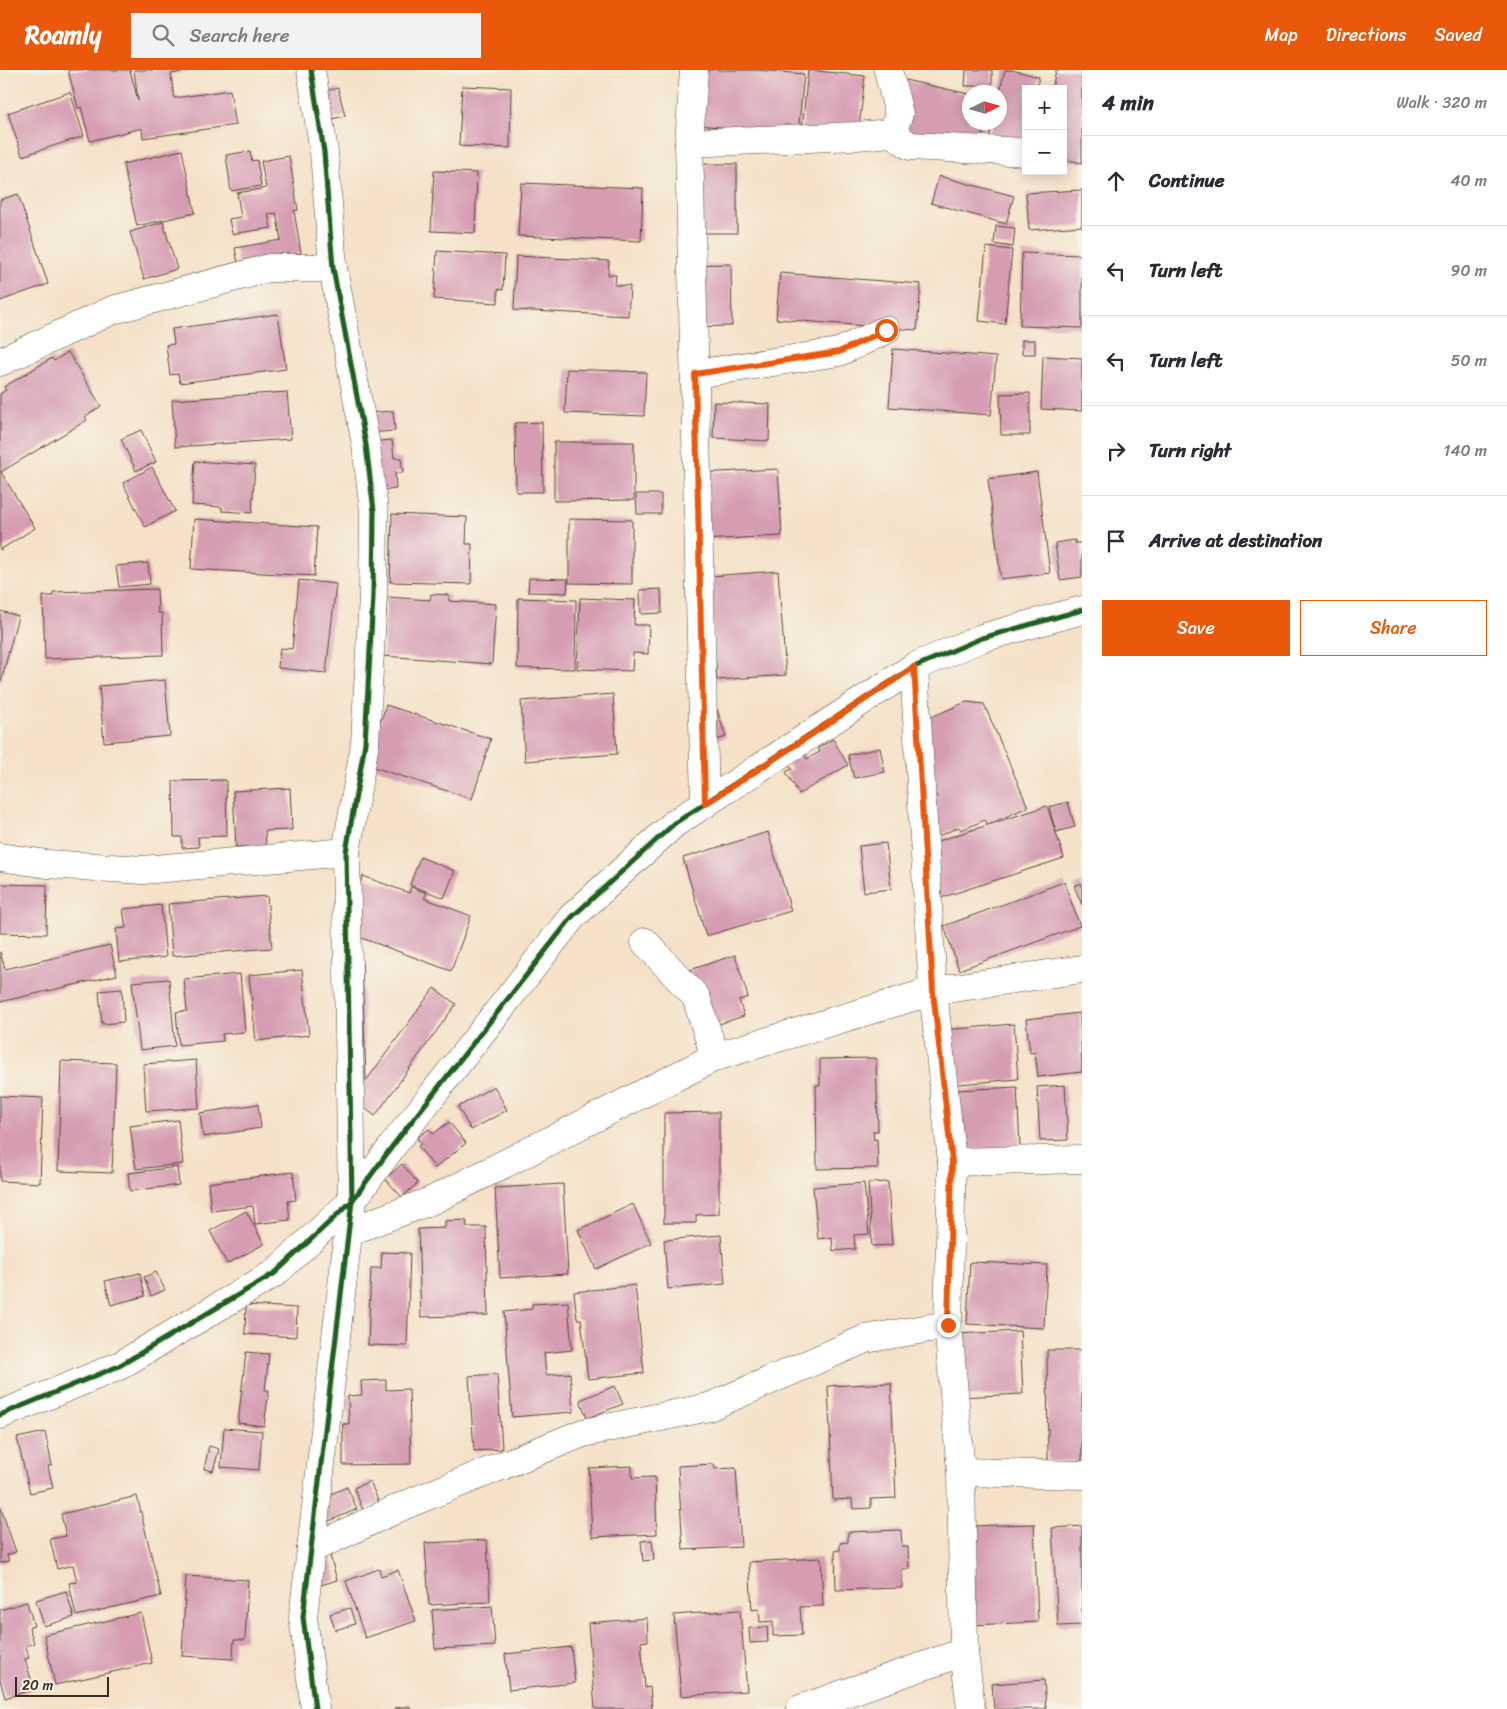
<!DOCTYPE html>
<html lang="en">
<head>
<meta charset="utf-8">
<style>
	:root { --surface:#fff; --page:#f2f2f3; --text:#2b2b33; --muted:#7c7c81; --line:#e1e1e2; --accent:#ea580c }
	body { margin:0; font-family:Sriracha,sans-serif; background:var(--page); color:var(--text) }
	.controls { position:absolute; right:15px; top:15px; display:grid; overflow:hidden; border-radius:0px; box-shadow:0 2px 12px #0003 }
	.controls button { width:45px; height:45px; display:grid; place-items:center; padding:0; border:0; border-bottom:1px solid var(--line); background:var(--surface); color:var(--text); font:25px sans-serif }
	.compass { position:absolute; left:962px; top:15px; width:45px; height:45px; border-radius:50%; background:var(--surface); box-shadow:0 2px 12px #0003; rotate:85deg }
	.scale { position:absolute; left:15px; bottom:12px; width:94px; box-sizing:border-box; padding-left:5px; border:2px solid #3b2a1e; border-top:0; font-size:14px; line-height:18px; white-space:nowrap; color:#3b2a1e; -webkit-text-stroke:4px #f7f3e8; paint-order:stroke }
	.stop { position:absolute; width:15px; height:15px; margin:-11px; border:4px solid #ea580c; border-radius:50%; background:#fff }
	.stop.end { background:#ea580c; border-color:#fff; box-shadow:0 1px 5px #0008 }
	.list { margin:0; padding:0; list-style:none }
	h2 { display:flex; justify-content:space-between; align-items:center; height:65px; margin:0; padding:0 20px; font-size:21px }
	h2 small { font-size:16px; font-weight:400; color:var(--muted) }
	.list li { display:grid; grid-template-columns:32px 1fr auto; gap:15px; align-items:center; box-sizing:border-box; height:90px; padding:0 20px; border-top:1px solid var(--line) }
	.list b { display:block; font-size:19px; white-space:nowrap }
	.list em { font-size:16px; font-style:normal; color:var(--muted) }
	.actions { display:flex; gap:10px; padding:15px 20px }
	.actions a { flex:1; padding:11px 0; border:1px solid var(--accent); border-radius:0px; text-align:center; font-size:18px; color:var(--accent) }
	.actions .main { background:var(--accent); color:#fff }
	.icon { flex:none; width:28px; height:28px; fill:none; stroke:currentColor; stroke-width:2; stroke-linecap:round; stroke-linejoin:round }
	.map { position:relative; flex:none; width:1082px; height:1639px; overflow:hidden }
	header { display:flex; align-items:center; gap:30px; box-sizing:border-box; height:70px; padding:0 25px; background:var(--accent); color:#fff }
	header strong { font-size:24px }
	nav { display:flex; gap:28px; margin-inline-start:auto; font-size:18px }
	.search { width:350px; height:45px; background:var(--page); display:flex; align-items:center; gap:12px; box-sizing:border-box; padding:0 18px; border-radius:0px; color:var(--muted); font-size:19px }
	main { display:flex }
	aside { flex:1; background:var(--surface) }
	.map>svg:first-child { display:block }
	.building { fill:#d59cb2 }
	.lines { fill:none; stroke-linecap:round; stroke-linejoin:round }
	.minor-casing { stroke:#574537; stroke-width:29 }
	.minor { stroke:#fff; stroke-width:28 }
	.cycleway-casing { stroke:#f7f3e8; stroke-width:8 }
	.cycleway { stroke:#1b5e20; stroke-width:5 }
	.route { stroke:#ea580c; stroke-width:6 }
</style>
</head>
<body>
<header>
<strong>Roamly</strong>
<div class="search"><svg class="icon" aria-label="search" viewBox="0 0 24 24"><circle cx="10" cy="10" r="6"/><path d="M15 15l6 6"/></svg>Search here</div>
<nav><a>Map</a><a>Directions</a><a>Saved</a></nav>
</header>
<main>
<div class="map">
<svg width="1082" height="1639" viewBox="0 0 1082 1639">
	<rect width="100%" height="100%" fill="#f7f3e8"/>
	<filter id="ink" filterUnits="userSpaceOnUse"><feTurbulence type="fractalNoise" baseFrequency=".02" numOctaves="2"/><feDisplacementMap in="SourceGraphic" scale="10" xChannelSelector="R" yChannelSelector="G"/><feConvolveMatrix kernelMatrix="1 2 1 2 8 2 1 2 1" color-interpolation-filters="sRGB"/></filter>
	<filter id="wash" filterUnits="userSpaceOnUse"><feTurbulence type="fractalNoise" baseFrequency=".0096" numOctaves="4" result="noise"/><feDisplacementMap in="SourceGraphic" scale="20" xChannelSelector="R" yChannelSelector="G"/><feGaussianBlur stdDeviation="1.12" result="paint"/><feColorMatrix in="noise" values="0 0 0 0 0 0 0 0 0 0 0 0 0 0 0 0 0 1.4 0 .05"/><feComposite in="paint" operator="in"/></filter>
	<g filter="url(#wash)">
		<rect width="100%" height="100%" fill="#f4e1c7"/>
		<g id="blocks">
			<g class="building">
				<path d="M68,0H130L138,31L134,0H192L171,4L174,28L230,20L236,55L143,68L142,58L90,71L81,37L78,38Z"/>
				<path d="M703,0H756L804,4L798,64L698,55Z"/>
				<path d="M808,0L865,6L858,66L802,59Z"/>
				<path d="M966,0H992V16H965Z"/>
				<path d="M1005,0H1012L1039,7L1036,19H1026V62L1020,84L987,76L993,52H999V24Z"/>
				<path d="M1056,0H1082V93L1063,89V19H1052Z"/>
				<path d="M905,10L969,24V52H985L979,79L894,61Z"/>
				<path d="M462,16L511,18L510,78L459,76Z"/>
				<path d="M338,18L345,46L314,53L307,25Z"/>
				<path d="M70,22L84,66L22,86L8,43Z"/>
				<path d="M182,80L195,143L137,156L123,94Z"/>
				<path d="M250,81L252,91L257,90L261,116L231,121L226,85Z"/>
				<path d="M289,86L298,140L294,141L301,183L238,193L235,178L281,170L276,143L268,144L271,158L232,164L229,149L241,147L237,123L266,118L261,91Z"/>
				<rect x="689" y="94" width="48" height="69"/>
				<path d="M434,101L477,103L475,163L431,161Z"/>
				<path d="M939,106L1014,126L1006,154L931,133Z"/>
				<path d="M521,113L643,118L641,171L518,166Z"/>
				<path d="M1082,120V156L1029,160L1026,123Z"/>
				<path d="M18,124L48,214L0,231V130Z"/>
				<path d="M163,152L177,199L144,209L130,162Z"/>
				<path d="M996,156L1015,158L1013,177L994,174Z"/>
				<path d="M986,177L1012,180L1005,254L979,251Z"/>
				<path d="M437,181L505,185L503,220L498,219V233L434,229Z"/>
				<path d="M1022,183L1082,185V258L1020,256Z"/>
				<path d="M516,186L609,191L608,205H616L615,215L630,216L628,246L514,240Z"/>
				<path d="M731,194L732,256L683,257L682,195Z"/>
				<path d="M780,203L921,214L917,260L776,249Z"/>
				<path d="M278,244L286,299L180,313L178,304L170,305L166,275L174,274L172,259Z"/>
				<rect x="1022" y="270" width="13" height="14"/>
				<path d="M893,279L996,287L991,345L889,337Z"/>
				<path d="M68,282L101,336L85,347L87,350L1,402L35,458L0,480V324L6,320L4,317L52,288L54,291Z"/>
				<path d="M1043,286L1082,288V341L1041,339Z"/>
				<path d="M567,299L646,302L644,346L565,343Z"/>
				<path d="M287,322L291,369L175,377L172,330Z"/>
				<path d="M1030,323V365H1001L1000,324Z"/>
				<path d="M714,332L770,334L769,371L713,368Z"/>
				<path d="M393,341L395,361L366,363L365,343Z"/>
				<path d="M542,352L543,422H516L515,353Z"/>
				<path d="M141,360L156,392L136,401L121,369Z"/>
				<path d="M392,370L394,388H401L403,403H395L396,419L373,421L369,372Z"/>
				<path d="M554,372H634V430L554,431Z"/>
				<path d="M195,391L255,395L252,443L222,441V437L192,435Z"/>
				<path d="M152,397L175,441L145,457L123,413Z"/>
				<path d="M778,399L782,466L703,470L700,403Z"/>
				<path d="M1037,402L1050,503L1001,509L988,409Z"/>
				<path d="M636,424H661V444H637Z"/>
				<path d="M392,444L467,447L466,474H472L471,514L390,512Z"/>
				<path d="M194,449L317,457L314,506L191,499Z"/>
				<path d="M569,449L632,450V514L569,513Z"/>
				<path d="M1075,470V473H1082V507L1060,510L1055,473Z"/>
				<path d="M148,493L150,514L119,517L116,496Z"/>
				<path d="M778,501L786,605L717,610L710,506Z"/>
				<path d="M529,508L568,509L567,523L528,522Z"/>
				<path d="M299,510L336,514L326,603L278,598L280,578L292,579Z"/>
				<path d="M157,519L158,543H162L163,585L45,589L43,526H53V522Z"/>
				<path d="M661,519L662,543L641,544L640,520Z"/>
				<path d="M431,524L449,525V531L496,534L492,594L383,586L387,527L430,530Z"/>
				<path d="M518,528L576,530L575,599L517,598Z"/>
				<path d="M580,528L635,530L634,555H649L648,584L633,583L632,601L577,599Z"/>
				<path d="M0,541L18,546L1,612H0Z"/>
				<path d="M165,610L170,666L104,672L99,616Z"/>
				<path d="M613,624L617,684L525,691L521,631Z"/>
				<path d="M966,632L984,634L1028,737L987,755L985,750L961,760L959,757L932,769L918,735L937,727L911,668L922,651Z"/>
				<path d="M386,635L491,669L472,729L367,695Z"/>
				<path d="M717,639L726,667L703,674L694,646Z"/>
				<path d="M833,669L848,695L799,724L786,702L792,699L788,693L804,683L807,689L820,682L818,678Z"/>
				<path d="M880,678L885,702L854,708L848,685Z"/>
				<path d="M226,710L227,766L198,767L199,777L182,778V767H174L173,711Z"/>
				<path d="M290,718L292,760L265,761L266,776L236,777L233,721Z"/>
				<path d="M1068,732L1075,757L1056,762L1049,737Z"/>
				<path d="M1047,736L1064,788L934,830L916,778Z"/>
				<path d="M768,762L791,841L706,866L683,788Z"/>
				<path d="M886,773L891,819L864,822L859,776Z"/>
				<path d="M420,787L455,801L444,828L410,815Z"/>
				<path d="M363,806L409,823L411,817L427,823L424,828L471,846L451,901L343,861Z"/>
				<path d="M1064,812L1080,856L959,900L944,856Z"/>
				<path d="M1082,813V835L1074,816Z"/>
				<path d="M0,814L47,815L46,864L0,863Z"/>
				<path d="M267,826L272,878L172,886L168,834Z"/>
				<path d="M161,835L166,887L119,892L116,859L126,858L123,839Z"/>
				<path d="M110,875L117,905L0,932V882L5,899Z"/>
				<path d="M735,885L748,927L739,930L744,946L710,957L690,900Z"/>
				<path d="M362,893L366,1011L434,918L456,934L375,1046L353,1029Z"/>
				<path d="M302,900L309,965L256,971L249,905Z"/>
				<path d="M240,904L245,962L222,964L223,971L179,975L176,942L187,941L184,909Z"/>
				<path d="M169,909L175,976L140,980L132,912Z"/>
				<path d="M122,919L124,952L102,954L99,921Z"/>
				<path d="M1080,943L1082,1002L1038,1007L1035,982L1030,983L1026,949Z"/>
				<path d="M1014,954L1018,1009L948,1015L943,960Z"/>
				<path d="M876,988L878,1061H873L874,1070L877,1069L878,1098L817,1099L816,1015H820V989Z"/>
				<path d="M196,990L199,1038L146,1041L143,994Z"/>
				<path d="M61,991L116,993L112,1103L58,1101Z"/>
				<path d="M1065,1015L1068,1070L1040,1071L1037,1017Z"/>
				<path d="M494,1016L507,1040L471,1060L458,1037Z"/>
				<path d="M1017,1017L1020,1077L960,1080L957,1020Z"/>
				<path d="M0,1026L43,1028L40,1113L0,1111Z"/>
				<path d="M258,1034L261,1058L203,1067L200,1043Z"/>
				<path d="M719,1042V1144L696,1145V1153H664V1043Z"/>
				<path d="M178,1050L183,1094L136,1099L130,1056Z"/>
				<path d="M449,1052L466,1073L435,1098L418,1076L421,1074L417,1068L429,1059L433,1064Z"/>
				<path d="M402,1094L418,1113L402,1127L385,1109Z"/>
				<path d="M177,1097L179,1115L130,1121L128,1103Z"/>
				<path d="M293,1102L296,1130L288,1131L290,1150L255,1154L253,1136L211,1141L208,1113Z"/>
				<path d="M888,1112L892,1175L872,1176L868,1113Z"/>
				<path d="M864,1113L869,1164L854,1165L855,1179L833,1181L832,1167L818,1169L813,1117Z"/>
				<path d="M563,1114L568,1204L500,1208L495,1118Z"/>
				<path d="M633,1134L651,1173L596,1199L578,1160Z"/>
				<path d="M246,1141L264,1174L227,1194L210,1161Z"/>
				<path d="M466,1150L467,1157H486L488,1245L421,1247L418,1159L445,1158V1151Z"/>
				<path d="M721,1165L725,1214L668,1219L664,1170Z"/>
				<path d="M382,1182L410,1183L407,1276L368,1275L371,1198H381Z"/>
				<path d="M970,1192L1047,1195L1044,1258L967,1254Z"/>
				<path d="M156,1202L165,1220L151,1226L144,1207Z"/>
				<path d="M140,1203L145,1226L111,1235L105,1211Z"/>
				<path d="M635,1215L644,1303L588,1309L581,1249H577L574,1222Z"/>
				<path d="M568,1232L572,1280L544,1283L546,1305L570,1303L573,1342L512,1347L504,1242L532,1239V1234Z"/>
				<path d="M246,1235L297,1238L296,1267L245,1264Z"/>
				<path d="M1020,1261L1023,1324L958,1327L955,1264Z"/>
				<path d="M1047,1280H1082V1391H1048Z"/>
				<path d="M246,1282L269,1284L265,1320H269L264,1356L238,1353Z"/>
				<path d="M497,1304L502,1379L474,1381L469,1306Z"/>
				<path d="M386,1310V1320L409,1319L411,1394L343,1395V1354H349L348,1326L362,1325L361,1311Z"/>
				<path d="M891,1313L896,1428L871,1429V1438L853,1439L852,1429L833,1430L828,1316Z"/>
				<path d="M615,1316L623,1334L587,1348L580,1330Z"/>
				<path d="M224,1358L262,1361L259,1400L221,1397Z"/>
				<path d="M45,1362L52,1395L48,1396L53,1418L30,1423L17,1368Z"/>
				<path d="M209,1376L219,1379L213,1401L204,1399Z"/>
				<path d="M714,1394L715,1399L736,1398L741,1477L683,1480L678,1396Z"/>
				<path d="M632,1396V1408L655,1407L657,1464L592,1467L589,1398Z"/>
				<path d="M370,1411L379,1433L363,1440L354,1418Z"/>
				<path d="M347,1417L357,1439L322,1454L313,1432Z"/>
				<path d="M137,1426L161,1526L76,1546L69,1513L77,1512L73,1495L57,1499L50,1469L66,1466L61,1444Z"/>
				<path d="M0,1436L16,1482L7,1485L9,1491L0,1493Z"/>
				<path d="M1034,1454L1038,1552L972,1555L968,1456Z"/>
				<path d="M1082,1456V1555L1058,1556L1052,1458Z"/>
				<path d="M901,1460L902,1477H908L909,1499H902V1518L836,1520L835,1481L840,1480V1473L848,1472V1462Z"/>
				<path d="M487,1470L490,1532L429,1535L425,1473Z"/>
				<path d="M652,1470L654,1490L643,1491L641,1471Z"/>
				<path d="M329,1482L337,1510L315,1517L306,1490Z"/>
				<path d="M821,1488L823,1536L800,1537L802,1565L773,1566V1551L760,1552L759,1539L752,1540L749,1492Z"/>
				<path d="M379,1499L381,1506L398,1500L416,1551L365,1568L346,1511Z"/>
				<path d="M186,1506L248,1510L245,1570H234L233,1589L182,1586Z"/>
				<path d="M66,1521L74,1547L44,1556L36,1530Z"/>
				<path d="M27,1532L34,1556L29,1557L34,1573L26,1576L29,1588L25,1589L34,1619L5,1628L0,1610V1540Z"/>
				<path d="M492,1536L495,1576L435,1579L432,1540Z"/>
				<path d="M350,1538L355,1554L335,1560L330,1544Z"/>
				<path d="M740,1540L747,1621L681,1626L674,1545Z"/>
				<path d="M141,1543L152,1593L55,1615L44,1565Z"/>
				<path d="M647,1548L648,1571L641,1572L645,1618L650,1617L652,1639H595L588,1553Z"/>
				<path d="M767,1557L768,1572L750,1573L749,1558Z"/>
				<path d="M571,1577L575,1613L509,1620L505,1584Z"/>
				<path d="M1044,1610L1046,1639H994L992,1614Z"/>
				<path d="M410,1636V1639H395L394,1638Z"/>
			</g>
		</g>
	</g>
	<g filter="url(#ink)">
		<use href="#blocks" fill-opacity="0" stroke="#574537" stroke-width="1"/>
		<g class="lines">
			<defs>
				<g id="minor">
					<path d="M311,0L324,82L333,198L366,375L374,441L373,526L365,673L346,782L352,1131L303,1547L315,1639"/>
					<path d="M694,0L689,73L705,734"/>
					<path d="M888,0L899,44L892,63"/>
					<path d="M689,73L856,66L892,63L910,76L1026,82"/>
					<path d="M0,292L113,240L269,198H333"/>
					<path d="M695,304L839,282L886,260"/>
					<path d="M914,597L933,921L952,1092L948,1255L961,1402L964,1582L971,1639"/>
					<path d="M0,787L47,794L143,800L346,782"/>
					<path d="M645,872L696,927L715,987"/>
					<path d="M952,1092L1082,1089"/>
					<path d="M348,1162L433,1130L715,987L933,921L1082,899"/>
					<path d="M0,1345L119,1296L275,1203L352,1131L394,1074L572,847L675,753L914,597L982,568L1082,540"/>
					<path d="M961,1402L1082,1405"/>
					<path d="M311,1479L405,1435L583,1363L709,1337L865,1269L948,1255"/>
					<path d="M800,1639L964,1582"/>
				</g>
			</defs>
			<use href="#minor" class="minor-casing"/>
			<use href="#minor" class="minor"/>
			<defs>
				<g id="cycleway">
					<path d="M311,0L324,82L333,198L366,375L374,441L373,526L365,673L346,782L352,1131L303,1547L315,1639"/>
					<path d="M0,1345L119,1296L275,1203L352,1131L394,1074L572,847L675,753L914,597L982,568L1082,540"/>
				</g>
			</defs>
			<use href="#cycleway" class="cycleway-casing"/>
			<use href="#cycleway" class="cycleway"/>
		</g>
	</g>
	<g class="lines" filter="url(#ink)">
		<path class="route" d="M886,260L839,282L695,304L705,734L914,597L933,921L952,1092L948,1255"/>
	</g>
</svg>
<div class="controls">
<button>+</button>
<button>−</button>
</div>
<svg class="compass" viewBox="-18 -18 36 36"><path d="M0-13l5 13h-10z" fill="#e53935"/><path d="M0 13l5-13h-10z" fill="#7c7c81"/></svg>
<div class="scale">20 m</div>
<div class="stop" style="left:886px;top:260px"></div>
<div class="stop end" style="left:948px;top:1255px"></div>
</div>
<aside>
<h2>4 min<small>Walk · 320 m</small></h2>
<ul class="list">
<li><svg class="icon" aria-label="ahead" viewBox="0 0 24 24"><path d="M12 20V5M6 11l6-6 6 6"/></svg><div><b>Continue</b></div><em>40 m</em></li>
<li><svg class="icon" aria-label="left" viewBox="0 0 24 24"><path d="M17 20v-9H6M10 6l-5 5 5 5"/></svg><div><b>Turn left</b></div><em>90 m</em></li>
<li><svg class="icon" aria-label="left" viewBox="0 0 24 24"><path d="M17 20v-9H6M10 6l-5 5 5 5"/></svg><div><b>Turn left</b></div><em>50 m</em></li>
<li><svg class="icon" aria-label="right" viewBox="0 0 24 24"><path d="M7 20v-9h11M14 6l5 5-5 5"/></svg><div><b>Turn right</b></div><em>140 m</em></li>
<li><svg class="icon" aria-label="arrive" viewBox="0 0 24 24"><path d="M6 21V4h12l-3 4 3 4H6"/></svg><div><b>Arrive at destination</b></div></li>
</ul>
<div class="actions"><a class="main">Save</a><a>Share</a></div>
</aside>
</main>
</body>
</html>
